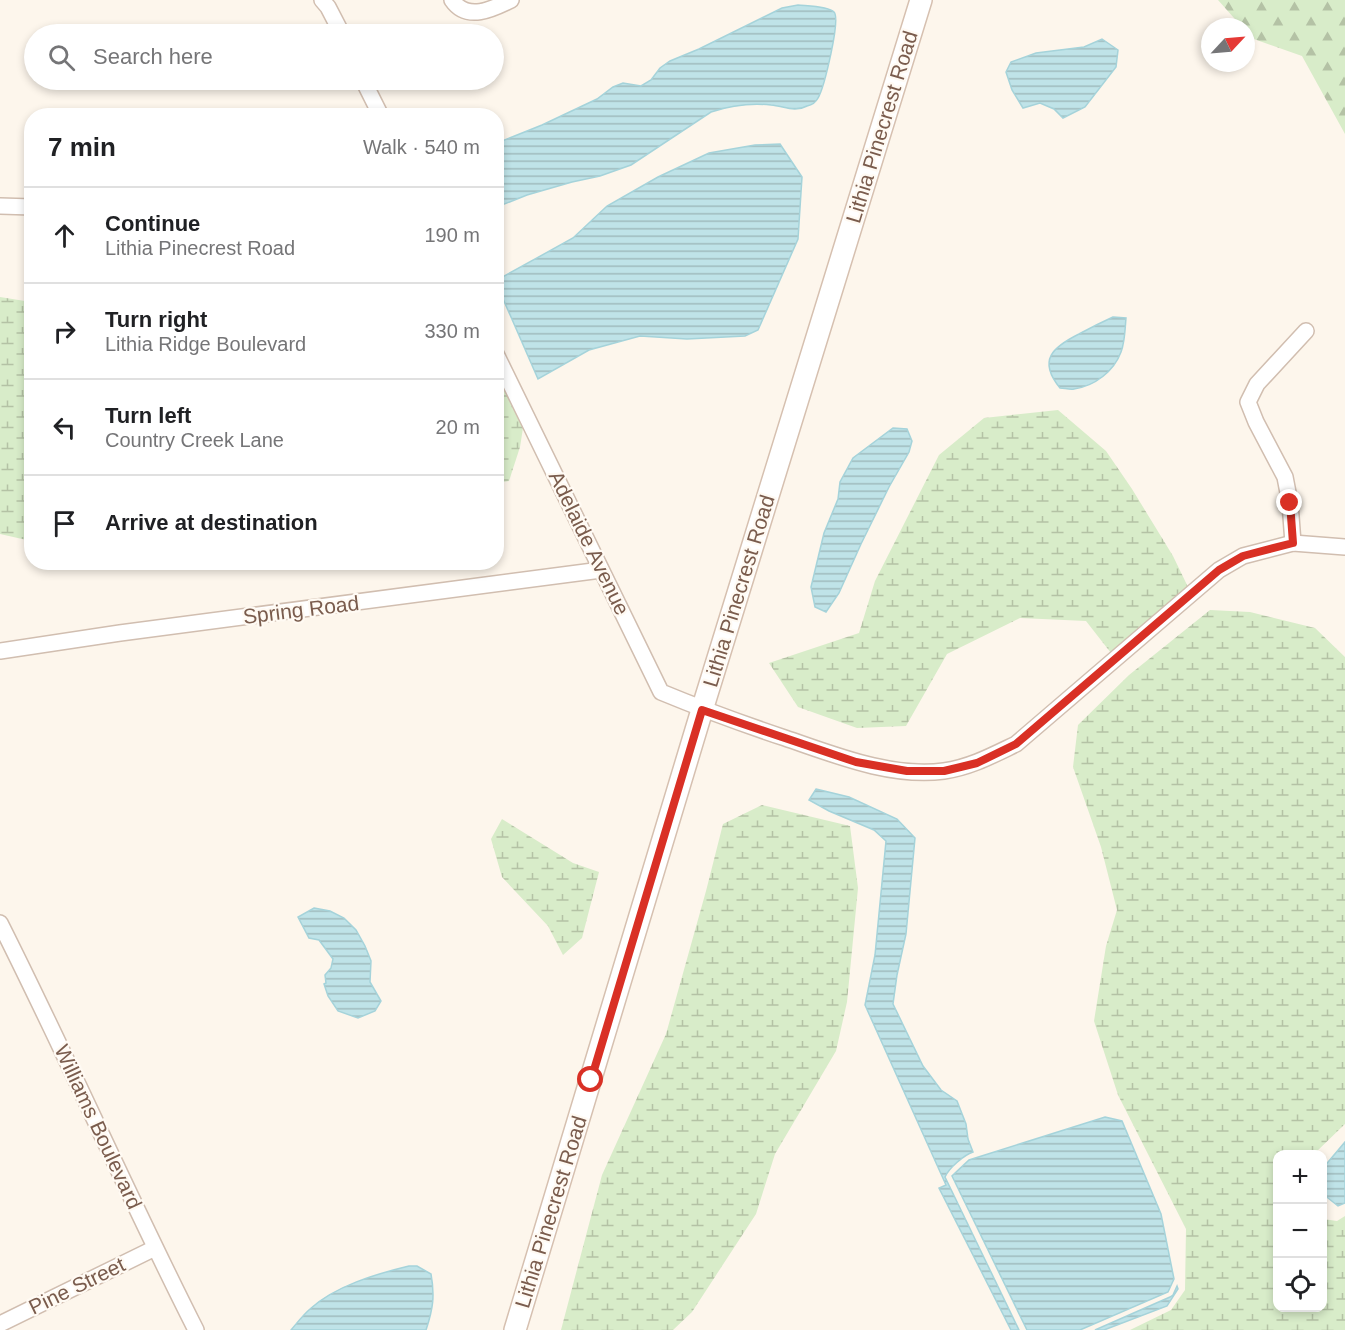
<!DOCTYPE html>
<html lang="en">
<head>
<meta charset="utf-8">
<style>
	:root { --surface:#fff; --page:#f2f2f2; --text:#202124; --muted:#757577; --line:#e0e0e0 }
	body { margin:0; font-family:Arial,sans-serif; background:var(--page); color:var(--text) }
	.controls { position:absolute; right:18px; bottom:18px; display:grid; overflow:hidden; border-radius:12px; box-shadow:0 3px 9px #0003 }
	.controls button { width:54px; height:54px; display:grid; place-items:center; padding:0; border:0; border-bottom:2px solid var(--line); background:var(--surface); color:var(--text); font:30px sans-serif }
	.compass { position:absolute; left:1201px; top:18px; width:54px; height:54px; border-radius:50%; background:var(--surface); box-shadow:0 3px 9px #0003; rotate:64deg }
	.stop { position:absolute; width:18px; height:18px; margin:-14px; border:4px solid #d93025; border-radius:50%; background:#fff }
	.stop.end { background:#d93025; border-color:#fff; box-shadow:0 2px 6px #0008 }
	.list { margin:0; padding:0; list-style:none }
	h2 { display:flex; justify-content:space-between; align-items:center; height:78px; margin:0; padding:0 24px; font-size:26px }
	h2 small { font-size:20px; font-weight:400; color:var(--muted) }
	.list li { display:grid; grid-template-columns:39px 1fr auto; gap:18px; align-items:center; box-sizing:border-box; height:96px; padding:0 24px; border-top:2px solid var(--line) }
	.list b { display:block; font-size:22px; white-space:nowrap }
	.list p { margin:0; font-size:20px; white-space:nowrap; color:var(--muted) }
	.list em { font-size:20px; font-style:normal; color:var(--muted) }
	.icon { flex:none; width:33px; height:33px; fill:none; stroke:currentColor; stroke-width:2; stroke-linecap:round; stroke-linejoin:round }
	.map { position:relative; flex:none; width:1345px; height:1330px; overflow:hidden }
	.search { position:absolute; background:var(--surface); box-shadow:0 3px 9px #0003; left:24px; top:24px; width:480px; height:66px; display:flex; align-items:center; gap:15px; box-sizing:border-box; padding:0 21px; border-radius:33px; color:var(--muted); font-size:22px }
	.panel { position:absolute; background:var(--surface); box-shadow:0 3px 9px #0003; left:24px; top:108px; width:480px; height:462px; border-radius:24px }
	.map>svg:first-child { display:block }
	.forest { fill:url(#forest-firs) }
	.wetland { fill:url(#wetland-marsh) }
	.water { fill:url(#water-rules); stroke:#a5d3da; stroke-width:1.5 }
	.lines { fill:none; stroke-linecap:round; stroke-linejoin:round }
	.minor-casing { stroke:#d1beb0; stroke-width:18 }
	.secondary-casing { stroke:#d6c0b0; stroke-width:24 }
	.minor { stroke:#fff; stroke-width:15 }
	.secondary { stroke:#fff; stroke-width:21 }
	.route { stroke:#d93025; stroke-width:8 }
	.labels { text-anchor:middle; stroke-width:4.5; stroke-linejoin:round; paint-order:stroke }
	.street-label { font-size:21px; fill:#7a5c4d; stroke:#fffaf3 }
</style>
</head>
<body>
<div class="map">
<svg width="1345" height="1330" viewBox="0 0 1345 1330">
	<defs>
		<pattern id="forest-firs" width="22" height="20" patternUnits="userSpaceOnUse" patternTransform="scale(1.5)"><rect width="22" height="20" fill="#d8ecc9"/><path d="M5 1l3.5 6h-7zM16 11l3.5 6h-7z" fill="#b4c2a5"/></pattern>
		<pattern id="wetland-marsh" width="20" height="14" patternUnits="userSpaceOnUse" patternTransform="scale(1.5)"><rect width="20" height="14" fill="#d8ecc9"/><path d="M1 5h8M5 5V1M11 12h8M15 12V8" fill="none" stroke="#b4c2a5"/></pattern>
		<pattern id="water-rules" width="6" height="5" patternUnits="userSpaceOnUse" patternTransform="scale(1.5)"><rect width="6" height="5" fill="#bfe3e8"/><path d="M0 2.5h6" fill="none" stroke="#a0bbbe"/></pattern>
	</defs>
	<rect width="100%" height="100%" fill="#fdf6ec"/>
	<path class="forest" d="M1218,0H1345V134L1302,56L1251,38L1246,32V27H1242Z"/>
	<g class="wetland">
		<path d="M0,297L31,302V541L0,534Z"/>
		<path d="M497,372L523,428L520,447L509,481L497,483Z"/>
		<path d="M1058,410L1106,451L1132,489L1173,556L1188,587L1111,653L1086,621L1020,618L947,654L906,726L857,728L798,707L769,663L859,633L875,581L939,455L984,418Z"/>
		<path d="M1210,610L1250,612L1315,628L1345,657V1124L1314,1154H1278V1308H1322L1323,1219L1337,1221L1345,1216V1330H1130L1171,1310L1185,1290L1186,1229L1118,1095L1094,1021L1106,946L1117,910L1101,847L1073,767L1078,725L1129,675Z"/>
		<path d="M762,805L850,826L858,888L847,1002L836,1051L775,1154L756,1214L692,1312L673,1330H561L602,1175L666,1034L706,891L723,824Z"/>
		<path d="M502,819L573,863L599,872L582,938L563,955L548,926L502,877L491,839Z"/>
	</g>
	<g class="water">
		<path d="M798,5C807,6 828,6 834,12C841,19 824,88 818,98C816,102 812,105 807,106C794,113 784,106 771,105C752,103 729,106 711,112L631,165L600,176L572,182L527,195L497,207V143L542,125L597,99L613,87L623,83L641,86L651,80L660,68L670,61L699,49L782,8Z"/>
		<path d="M1102,39L1118,50L1116,67L1085,107L1063,118L1054,109L1040,103L1023,108L1012,90L1006,72L1011,62L1036,53L1084,47Z"/>
		<path d="M780,144L802,177L798,239L758,330L745,336L687,339L640,336L589,350L538,379L497,285V280L573,238L607,206L658,177L709,153L755,145Z"/>
		<path d="M1113,317L1126,318C1125,329 1125,342 1121,352C1114,371 1095,386 1074,389C1070,390 1064,388 1060,388C1037,360 1053,347 1079,334C1090,328 1102,322 1113,317Z"/>
		<path d="M893,428L907,429L912,441L909,452L889,487L861,544L839,593L826,612L815,607L811,587L824,533L838,499L840,482L853,458Z"/>
		<path d="M816,789L849,797L897,819L915,838L906,934L897,975L893,1004L923,1066L941,1090L957,1101L966,1124L968,1139L973,1152C964,1155 949,1168 945,1177L1019,1330H1011L939,1188L946,1185L865,1005L875,955L886,841L874,830L829,811L809,800Z"/>
		<path d="M314,908L330,911L344,918L356,930L365,946L371,961L370,982L381,1001L375,1011L358,1018L338,1011L328,996L324,984L326,983L325,975L331,968L333,959L319,940L309,938L298,917Z"/>
		<path d="M1105,1117L1122,1121L1161,1214L1174,1279L1168,1292L1080,1330H1027L952,1176L969,1160Z"/>
		<path d="M1345,1142V1203L1338,1206L1323,1194V1168Z"/>
		<path d="M409,1266H417L431,1274C435,1296 433,1309 426,1330H291C297,1323 303,1315 310,1309C335,1286 376,1274 409,1266Z"/>
		<path d="M1177,1286L1178,1289L1167,1306L1104,1330H1095L1170,1297L1173,1295Z"/>
	</g>
	<g class="lines">
		<defs>
			<g id="minor">
				<path d="M322,0L328,7L342,34"/>
				<path d="M452,0C467,22 493,9 511,0"/>
				<path d="M363,80L381,116"/>
				<path d="M0,206L32,207"/>
				<path d="M496,354L661,692C702,709 743,724 785,738C835,755 891,778 944,771C971,767 993,755 1016,744L1219,570L1243,556L1293,543L1345,547"/>
				<path d="M1293,543L1290,503L1285,477L1256,422L1248,402L1257,384L1306,331"/>
				<path d="M0,651L120,633L601,570"/>
				<path d="M0,923C68,1058 128,1196 196,1330"/>
				<path d="M0,1324L155,1248"/>
			</g>
			<path id="secondary" d="M515,1330L702,710L921,0"/>
		</defs>
		<use href="#minor" class="minor-casing"/>
		<use href="#secondary" class="secondary-casing"/>
		<use href="#minor" class="minor"/>
		<use href="#secondary" class="secondary"/>
	</g>
	<g class="lines">
		<path class="route" d="M591,1080L702,710L856,762L907,771H944L977,763L1016,744L1219,570L1243,556L1293,543L1290,503"/>
	</g>
	<g class="labels">
		<g class="street-label">
			<text transform="translate(882 127) rotate(-73)" y="7">Lithia Pinecrest Road</text>
			<text transform="translate(589 543) rotate(64)" y="7">Adelaide Avenue</text>
			<text transform="translate(739 591) rotate(-73)" y="7">Lithia Pinecrest Road</text>
			<text transform="translate(301 610) rotate(-7)" y="7">Spring Road</text>
			<text transform="translate(98 1127) rotate(65)" y="7">Williams Boulevard</text>
			<text transform="translate(551 1212) rotate(-73)" y="7">Lithia Pinecrest Road</text>
			<text transform="translate(77 1286) rotate(-26)" y="7">Pine Street</text>
		</g>
	</g>
</svg>
<div class="controls">
<button>+</button>
<button>−</button>
<button><svg class="icon" aria-label="locate" viewBox="0 0 24 24"><circle cx="12" cy="12" r="6"/><path d="M12 2v4M12 18v4M2 12h4M18 12h4"/></svg></button>
</div>
<svg class="compass" viewBox="-18 -18 36 36"><path d="M0-13l5 13h-10z" fill="#e53935"/><path d="M0 13l5-13h-10z" fill="#757577"/></svg>
<div class="stop" style="left:591px;top:1080px"></div>
<div class="stop end" style="left:1290px;top:503px"></div>
<div class="search"><svg class="icon" aria-label="search" viewBox="0 0 24 24"><circle cx="10" cy="10" r="6"/><path d="M15 15l6 6"/></svg>Search here</div>
<section class="panel">
<h2>7 min<small>Walk · 540 m</small></h2>
<ul class="list">
<li><svg class="icon" aria-label="ahead" viewBox="0 0 24 24"><path d="M12 20V5M6 11l6-6 6 6"/></svg><div><b>Continue</b><p>Lithia Pinecrest Road</p></div><em>190 m</em></li>
<li><svg class="icon" aria-label="right" viewBox="0 0 24 24"><path d="M7 20v-9h11M14 6l5 5-5 5"/></svg><div><b>Turn right</b><p>Lithia Ridge Boulevard</p></div><em>330 m</em></li>
<li><svg class="icon" aria-label="left" viewBox="0 0 24 24"><path d="M17 20v-9H6M10 6l-5 5 5 5"/></svg><div><b>Turn left</b><p>Country Creek Lane</p></div><em>20 m</em></li>
<li><svg class="icon" aria-label="arrive" viewBox="0 0 24 24"><path d="M6 21V4h12l-3 4 3 4H6"/></svg><div><b>Arrive at destination</b></div></li>
</ul>
</section>
</div>
</body>
</html>
